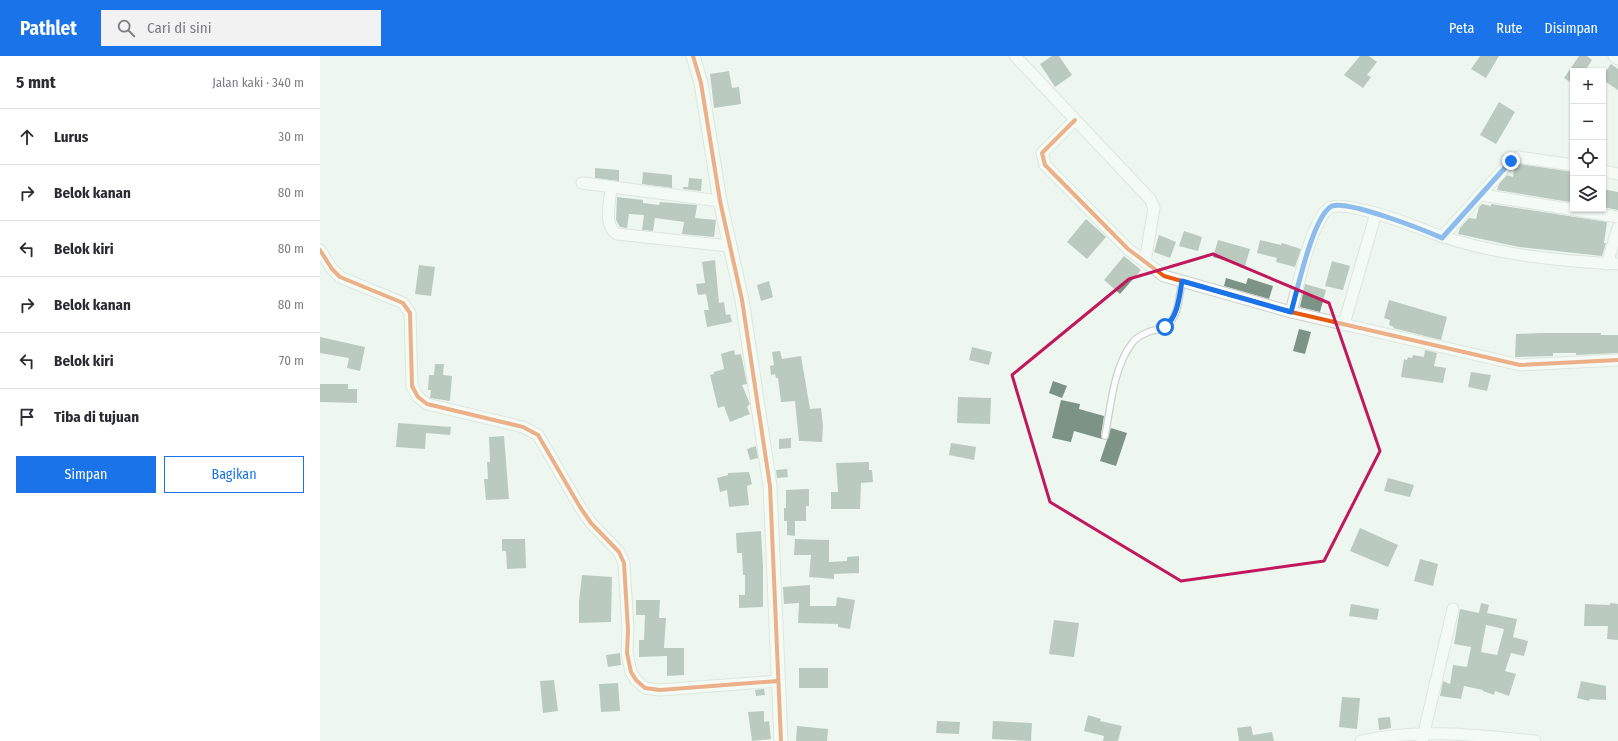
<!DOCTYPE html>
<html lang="id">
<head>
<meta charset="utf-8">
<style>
	:root { --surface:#fff; --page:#f2f2f3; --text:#2b2b33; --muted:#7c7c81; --line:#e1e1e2; --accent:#1a73e8 }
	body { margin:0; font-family:"Fira Sans Condensed",sans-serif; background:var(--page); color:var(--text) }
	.controls { position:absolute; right:12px; top:12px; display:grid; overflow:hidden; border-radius:0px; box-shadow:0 1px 3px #0004 }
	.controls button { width:36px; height:36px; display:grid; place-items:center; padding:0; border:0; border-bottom:1px solid var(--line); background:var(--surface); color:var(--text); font:20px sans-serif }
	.stop { position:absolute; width:12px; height:12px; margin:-9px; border:3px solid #1a73e8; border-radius:50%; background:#fff }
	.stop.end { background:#1a73e8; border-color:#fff; box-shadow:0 1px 4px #0008 }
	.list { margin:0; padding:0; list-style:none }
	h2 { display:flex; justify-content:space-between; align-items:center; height:52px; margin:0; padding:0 16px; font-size:17px }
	h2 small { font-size:13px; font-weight:400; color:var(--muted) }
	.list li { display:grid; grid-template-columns:26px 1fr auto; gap:12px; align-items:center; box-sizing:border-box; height:56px; padding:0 16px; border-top:1px solid var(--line) }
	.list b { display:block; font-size:15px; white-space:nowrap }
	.list em { font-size:13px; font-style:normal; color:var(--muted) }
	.actions { display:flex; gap:8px; padding:12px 16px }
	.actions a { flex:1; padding:9px 0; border:1px solid var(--accent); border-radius:0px; text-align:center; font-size:14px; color:var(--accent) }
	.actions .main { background:var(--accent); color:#fff }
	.icon { flex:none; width:22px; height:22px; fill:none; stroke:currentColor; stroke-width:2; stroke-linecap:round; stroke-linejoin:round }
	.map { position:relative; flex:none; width:1298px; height:685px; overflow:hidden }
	header { display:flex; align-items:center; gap:24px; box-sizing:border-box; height:56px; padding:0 20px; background:var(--accent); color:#fff }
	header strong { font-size:19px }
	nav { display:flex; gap:22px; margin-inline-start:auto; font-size:14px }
	.search { width:280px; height:36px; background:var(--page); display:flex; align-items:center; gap:10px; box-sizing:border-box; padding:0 14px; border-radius:0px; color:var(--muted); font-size:15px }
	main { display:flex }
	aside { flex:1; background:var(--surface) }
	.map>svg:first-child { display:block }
	.building { fill:#7c9385; fill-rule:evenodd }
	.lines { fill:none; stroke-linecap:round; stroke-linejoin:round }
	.service-casing { stroke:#cad1cb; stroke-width:8 }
	.minor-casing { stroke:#cad1cb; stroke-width:13 }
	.tertiary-casing { stroke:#cad1cb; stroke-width:15 }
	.service { stroke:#fcfefd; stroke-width:5.5 }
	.minor { stroke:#fcfefd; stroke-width:11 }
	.tertiary { stroke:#fcfefd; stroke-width:13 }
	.cycleway-casing { stroke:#fff; stroke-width:6 }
	.cycleway { stroke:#e8590c; stroke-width:4 }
	.route { stroke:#1a73e8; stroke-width:5 }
	.marked { fill:none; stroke:#c2185b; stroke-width:3; stroke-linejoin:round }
</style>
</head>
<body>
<header>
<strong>Pathlet</strong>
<div class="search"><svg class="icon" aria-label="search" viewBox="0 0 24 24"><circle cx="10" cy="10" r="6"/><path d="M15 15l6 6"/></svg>Cari di sini</div>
<nav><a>Peta</a><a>Rute</a><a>Disimpan</a></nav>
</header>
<main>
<aside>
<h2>5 mnt<small>Jalan kaki · 340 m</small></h2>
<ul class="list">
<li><svg class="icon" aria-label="ahead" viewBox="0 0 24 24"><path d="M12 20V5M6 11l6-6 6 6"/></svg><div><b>Lurus</b></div><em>30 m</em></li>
<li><svg class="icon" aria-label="right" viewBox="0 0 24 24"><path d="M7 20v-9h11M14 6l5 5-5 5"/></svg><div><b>Belok kanan</b></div><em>80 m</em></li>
<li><svg class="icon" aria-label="left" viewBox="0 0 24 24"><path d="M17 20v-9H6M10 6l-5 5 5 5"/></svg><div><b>Belok kiri</b></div><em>80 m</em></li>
<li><svg class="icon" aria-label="right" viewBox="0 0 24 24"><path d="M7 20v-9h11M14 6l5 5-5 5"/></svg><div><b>Belok kanan</b></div><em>80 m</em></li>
<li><svg class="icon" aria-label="left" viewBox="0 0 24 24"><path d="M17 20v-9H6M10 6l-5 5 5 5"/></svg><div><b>Belok kiri</b></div><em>70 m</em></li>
<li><svg class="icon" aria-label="arrive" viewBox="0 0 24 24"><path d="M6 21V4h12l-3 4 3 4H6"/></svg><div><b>Tiba di tujuan</b></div></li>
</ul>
<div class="actions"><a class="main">Simpan</a><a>Bagikan</a></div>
</aside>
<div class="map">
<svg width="1298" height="685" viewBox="0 0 1298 685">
	<rect width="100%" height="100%" fill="#edf7ef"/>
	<g class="building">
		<path d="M732,0H739L752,19L735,31L720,8Z"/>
		<path d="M1040,0H1049L1057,6L1047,19L1051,21L1043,32L1024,19Z"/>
		<path d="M1160,0H1179L1166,22L1151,13Z"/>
		<path d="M1259,0H1267L1272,4L1265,15H1253V28L1244,22Z"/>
		<path d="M1291,8L1298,13V34L1283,24V19Z"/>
		<path d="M409,15L412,32L419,31L421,48L394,52L390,18Z"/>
		<path d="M1179,46L1195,56L1176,88L1160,79Z"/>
		<path d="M1199,108L1253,116L1250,146L1177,134L1179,128L1187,119L1193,121L1194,112Z"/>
		<path d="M275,112L299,114V125L275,122Z"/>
		<path d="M323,116L352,119V132L322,128Z"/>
		<path d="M369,122L382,123L381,135L363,133V131H368Z"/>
		<path d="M1283,133L1298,136V154L1283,151Z"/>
		<path d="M297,141L323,144V147L339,149L340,146L377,149L375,162L396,164L394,181L362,178L364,166L335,162L333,175L322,174L324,159L309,158L307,172L300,171L296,164Z"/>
		<path d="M1162,148L1171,150V148L1287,166L1284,187H1286L1282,200L1199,191L1138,178L1140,172L1149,162L1156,163L1159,151Z"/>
		<path d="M766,163L786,181L767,203L747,186Z"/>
		<path d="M864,175L882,181L878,195L859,190Z"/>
		<path d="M839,179L856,186L850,202L834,196Z"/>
		<path d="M898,184L930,193L925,210L893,201Z"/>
		<path d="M940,184L961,189L962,187L981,193L975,211L956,206L957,202L937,197Z"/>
		<path d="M804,200L821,214L800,238L784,224Z"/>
		<path d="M395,204L399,247L404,246L406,259L410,258L412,266L387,271L384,254H389L386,238L378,239L376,228L385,227L382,206Z"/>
		<path d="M1012,205L1030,210L1023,234L1005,230Z"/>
		<path d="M99,209L115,211L111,240L95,238Z"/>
		<path d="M906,222L926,228L928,222L953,230L949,243L904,230Z"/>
		<path d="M449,225L453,241L441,245L437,229Z"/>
		<path d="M985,228L1006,234L1000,256L980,251Z"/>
		<path d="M1069,244L1127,261L1121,284L1073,272L1074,271L1069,269L1070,264L1064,262Z"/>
		<path d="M979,273L991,276L985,298L973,295Z"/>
		<path d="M1220,277H1281V279H1298V297L1256,299V297H1233V300L1195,301L1196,278Z"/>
		<path d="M0,281L45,291L40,315L27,312L29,302L0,297Z"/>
		<path d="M652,291L672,296L669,309L649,304Z"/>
		<path d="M414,294L415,299L421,298L427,328L422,329L430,348L427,351L430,358L410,366L404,350L398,352L390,319L394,318V316L404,313L401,298Z"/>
		<path d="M1105,294L1117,297L1114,310L1126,312L1123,327L1081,321L1084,303L1087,304L1088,301L1092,302L1093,299L1104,301Z"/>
		<path d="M460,295L462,303L481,300L490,353L501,352L503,370L502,386L479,385L475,345L461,346L458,322H456L455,318L451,319L450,310L454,309L452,296Z"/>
		<path d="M115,308H124L123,319L132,320L130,345L110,342L111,334H108L109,319H114Z"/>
		<path d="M1151,316L1171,319L1167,335L1148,331Z"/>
		<path d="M733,325L747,330L742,342L729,337Z"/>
		<path d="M0,328H28V333H37V347L0,346Z"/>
		<path d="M638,341L671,342L670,368L637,367Z"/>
		<path d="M741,344L760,348L759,353L784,360L781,379L782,383L754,375L751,386L732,382Z"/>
		<path d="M78,367L131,371L130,379L106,377L105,393L76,391Z"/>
		<path d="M791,372L807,377L796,410L780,405Z"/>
		<path d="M184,380L189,443L166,444L164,423H168L167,406H170L169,381Z"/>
		<path d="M471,382V392L459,393V383Z"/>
		<path d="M631,387L656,391L654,404L629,399Z"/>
		<path d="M436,390L438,402L430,404L427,393Z"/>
		<path d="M549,406V414H552L553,426L541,427L540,453H511V436H518L516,407Z"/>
		<path d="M467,413L468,421L457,422L456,414Z"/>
		<path d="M429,416L432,428L427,430L429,449L409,451L407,434L400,436L397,422L408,419V417Z"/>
		<path d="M1068,422L1094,429L1090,441L1064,435Z"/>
		<path d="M489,433V450H486V465H475V480L467,479V465H464V452H466V434Z"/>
		<path d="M1040,472L1078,489L1068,511L1030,495Z"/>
		<path d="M441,475L443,511V551L419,552V539H425V519H423L422,497H417L416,477Z"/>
		<path d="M182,483H205L206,512L187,513L186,495H182Z"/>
		<path d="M475,483L509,484V506L527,505V501L539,500V517L514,518V523L489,521L491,499H474Z"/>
		<path d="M1100,503L1118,508L1113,530L1094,525Z"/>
		<path d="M262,519L292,521L291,566L259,567V546Z"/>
		<path d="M490,529V550H516L517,541L535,544L530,573L518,571V568L478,567L479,547L464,548L463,531Z"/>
		<path d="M316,544H340L339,562H346L344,592H364V619L347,620V600L319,601V584H324L325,559H316Z"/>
		<path d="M1161,547L1169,549L1167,557L1197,563L1193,581L1208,585L1204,600L1191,597L1185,615L1196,618L1189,640L1175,635L1174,639L1163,635V634L1144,630L1141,643L1120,640L1123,625L1130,628L1133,609L1147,611L1151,591L1134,588L1140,553L1159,557ZM1166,569L1184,573L1177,599L1161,596Z"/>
		<path d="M1290,547L1298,548V584L1287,583L1288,570H1264L1265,548L1290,549Z"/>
		<path d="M1031,548L1059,553L1057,564L1029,560Z"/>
		<path d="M734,564L759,567L754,601L729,598Z"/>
		<path d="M300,597L301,609L288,611L286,599Z"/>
		<rect x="479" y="612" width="29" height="20"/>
		<path d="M234,624L238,655L223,657L220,625Z"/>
		<path d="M1261,625L1286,630V644L1270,643L1269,645L1257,642Z"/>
		<path d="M298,627L300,655L281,656L279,628Z"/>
		<path d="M444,633L445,639L436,640L435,634Z"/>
		<path d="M1022,641L1040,642L1037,673L1019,671Z"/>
		<path d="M444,655V666L449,665L451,683L432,685L428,656Z"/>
		<path d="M768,659L781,663L780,665L802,670L798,685H783L784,680L764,675Z"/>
		<path d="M1070,661L1071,672L1059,674L1058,662Z"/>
		<path d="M617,665L640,666L639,678L616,677Z"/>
		<path d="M673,665L712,667L711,685L672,683Z"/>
		<path d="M477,670L508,673L507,685H476Z"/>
		<path d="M931,670L933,679L952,676L954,685H919L917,672Z"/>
	</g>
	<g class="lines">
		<defs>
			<path id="service" d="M785,380C791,350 793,311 813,286C817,280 824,278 831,275C836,274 842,273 846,270C859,261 859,240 862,225"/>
			<g id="minor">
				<path d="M695,0L830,143L834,152L825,206"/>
				<path d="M1294,0L1298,3"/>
				<path d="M755,64L722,97L725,109L808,193L844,220L971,256L1200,309L1298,304"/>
				<path d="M1283,115L1298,118"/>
				<path d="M262,127L400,145"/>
				<path d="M291,132C290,146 283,170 297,178L409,190"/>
				<path d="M1162,139L1298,161"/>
				<path d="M1122,181L1191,105L1198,101L1253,109"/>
				<path d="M0,194L12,213L20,221L83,247L90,257L92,330L98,341L107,348L203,371L218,379L260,451L271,467L299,496L304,507L308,574L307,597L311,616L316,624L325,632L340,634L458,625"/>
				<path d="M1287,208L1298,172"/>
				<path d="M971,256C977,234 991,165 1009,152C1021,143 1087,167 1102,173C1160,197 1235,205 1298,208"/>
				<path d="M1024,268L1056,157"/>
				<path d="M1041,685C1099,672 1156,679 1215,685"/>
				<path d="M1102,685L1133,553"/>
			</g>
			<path id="tertiary" d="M373,0L381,27L400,145L422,244L450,430L461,685"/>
		</defs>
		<use href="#service" class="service-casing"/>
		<use href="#minor" class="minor-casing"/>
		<use href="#tertiary" class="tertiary-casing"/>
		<use href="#service" class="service"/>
		<use href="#minor" class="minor"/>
		<use href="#tertiary" class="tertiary"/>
		<defs>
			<g id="cycleway">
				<path d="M373,0L381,27L400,145L422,244L450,430L461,685"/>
				<path d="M755,64L722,97L725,109L808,193L844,220L971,256L1200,309L1298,304"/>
				<path d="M0,194L12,213L20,221L83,247L90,257L92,330L98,341L107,348L203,371L218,379L260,451L271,467L299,496L304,507L308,574L307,597L311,616L316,624L325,632L340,634L458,625"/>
			</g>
		</defs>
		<use href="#cycleway" class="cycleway-casing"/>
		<use href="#cycleway" class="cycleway"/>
	</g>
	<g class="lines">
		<path class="route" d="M845,271C858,260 859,242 862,225L971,256C977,236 993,159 1012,150C1028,144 1104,174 1122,182L1191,105"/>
	</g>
	<path d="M0 0H1298V685H0ZM893,198L1009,247L1060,395L1004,505L861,525L730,446L692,319L809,223Z" fill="#edf7ef" fill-opacity=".55" fill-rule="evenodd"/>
	<path class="marked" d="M893,198L1009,247L1060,395L1004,505L861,525L730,446L692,319L809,223Z"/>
</svg>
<div class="controls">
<button>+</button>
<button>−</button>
<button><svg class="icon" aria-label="locate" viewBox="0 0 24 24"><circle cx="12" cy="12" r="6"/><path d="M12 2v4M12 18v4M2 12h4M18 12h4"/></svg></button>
<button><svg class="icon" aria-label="layers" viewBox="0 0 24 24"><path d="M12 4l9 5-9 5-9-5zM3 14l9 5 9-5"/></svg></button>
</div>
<div class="stop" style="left:845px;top:271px"></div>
<div class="stop end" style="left:1191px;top:105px"></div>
</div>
</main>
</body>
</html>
